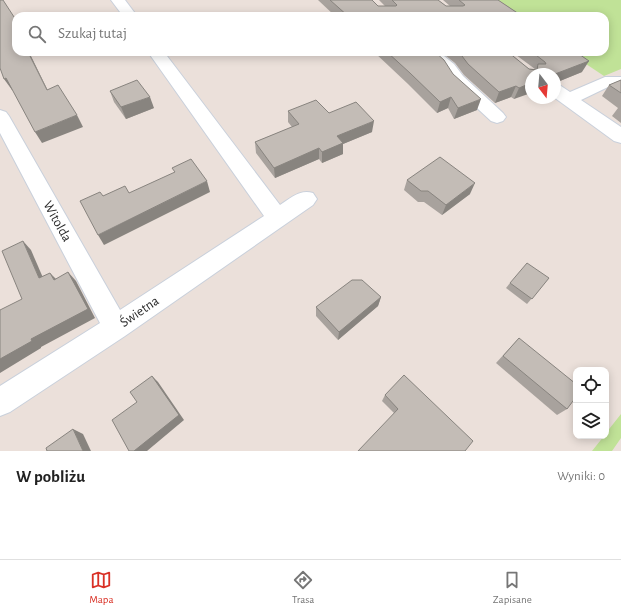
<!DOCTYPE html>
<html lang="pl">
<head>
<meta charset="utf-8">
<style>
	:root { --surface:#fff; --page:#f2f2f2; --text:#222; --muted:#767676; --line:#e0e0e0; --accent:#d93025 }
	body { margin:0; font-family:"Alegreya Sans",sans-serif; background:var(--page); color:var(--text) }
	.controls { position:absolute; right:12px; bottom:12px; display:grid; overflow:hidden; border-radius:8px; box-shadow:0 2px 10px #0003 }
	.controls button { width:36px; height:36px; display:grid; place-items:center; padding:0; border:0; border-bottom:1px solid var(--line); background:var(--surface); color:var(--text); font:20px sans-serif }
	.compass { position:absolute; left:525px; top:68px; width:36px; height:36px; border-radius:50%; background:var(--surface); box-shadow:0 2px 10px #0003; rotate:164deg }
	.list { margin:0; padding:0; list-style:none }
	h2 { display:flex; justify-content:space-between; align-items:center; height:52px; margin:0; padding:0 16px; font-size:17px }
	h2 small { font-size:13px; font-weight:400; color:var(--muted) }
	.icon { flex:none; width:22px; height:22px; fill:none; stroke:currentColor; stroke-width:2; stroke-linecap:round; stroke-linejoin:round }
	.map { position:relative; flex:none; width:621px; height:451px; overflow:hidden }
	.search { position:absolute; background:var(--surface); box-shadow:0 2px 10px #0003; left:12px; right:12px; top:12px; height:44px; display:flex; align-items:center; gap:10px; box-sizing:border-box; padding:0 14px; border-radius:12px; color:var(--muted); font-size:15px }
	.sheet { height:108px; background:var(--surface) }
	nav { display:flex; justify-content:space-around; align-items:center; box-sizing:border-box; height:56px; border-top:1px solid var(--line); background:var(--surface); font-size:11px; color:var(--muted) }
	nav a { display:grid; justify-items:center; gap:2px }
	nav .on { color:var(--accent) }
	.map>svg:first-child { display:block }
	.green { fill:#c0e297 }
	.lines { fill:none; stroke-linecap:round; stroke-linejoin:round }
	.minor-casing { stroke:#c9d0db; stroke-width:2 }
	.minor { fill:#fff; fill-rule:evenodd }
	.wall { fill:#a8a29d }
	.shaded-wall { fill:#88847f }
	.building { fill:#c3bcb6; stroke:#88847f }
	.labels { text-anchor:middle; stroke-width:4; stroke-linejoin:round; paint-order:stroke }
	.street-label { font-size:14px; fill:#292929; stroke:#fff }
</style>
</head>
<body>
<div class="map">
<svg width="621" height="451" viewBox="0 0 621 451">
	<rect width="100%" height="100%" fill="#ebe0da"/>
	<g class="green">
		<path d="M492,0H621V69L604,76L568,52H605V16H516Z"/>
		<path d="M621,414V438L612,451H592L604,436H606V433Z"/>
	</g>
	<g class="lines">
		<defs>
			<g id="minor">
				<path d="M111,0H125L137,16H123Z"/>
				<path d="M148,52H164L280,205C291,198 300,189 313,193L317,199L313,205L125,336L10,412L0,416V386L100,323L0,133V110L6,112L9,116L120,310L264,216Z"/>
				<path d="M421,52H439L454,64L463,76L503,113L506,117L503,121L497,123L491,121L451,84L442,70Z"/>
				<path d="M605,77H621V87H608L581,100L621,127V143L614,141L555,98V85L561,86L570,92Z"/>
			</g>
		</defs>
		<use href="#minor" class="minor-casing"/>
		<use href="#minor" class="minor"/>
	</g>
	<g class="wall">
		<path d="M318,0H372L378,6H385L379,0H438L446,6H450L443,0H498L522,16H335Z"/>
		<path d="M374,52H435L477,110L454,119L448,108L437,113L408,84Z"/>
		<path d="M441,52H508L529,69H535L512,52H576L582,72L555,83V74L514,99L511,97L495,103L464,75L455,63Z"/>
		<path d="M621,80V123L612,116L618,108L602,96L609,85Z"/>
		<path d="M110,91L154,108L126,119L114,102Z"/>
		<path d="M288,111L329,113L372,132L343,144V154L322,163L319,159L275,178L256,153L255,142L292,127L288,122Z"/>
		<path d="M407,180L470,194L442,215L424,202H418L404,190Z"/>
		<path d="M549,278L527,304L506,288L510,283Z"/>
		<path d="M381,297L378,306L338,340L316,316V307Z"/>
		<path d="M519,338L567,409L557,415L496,363Z"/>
		<path d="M385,395L465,451L394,413L382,401Z"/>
	</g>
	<g class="shaded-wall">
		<path d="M28,52H29L53,101L47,90Z"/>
		<path d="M589,61L582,72L555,83V74Z"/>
		<path d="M6,78L13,89L12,90L4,79Z"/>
		<path d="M531,83V93L514,99L519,88Z"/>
		<path d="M516,86L511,97L495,103L499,92Z"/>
		<path d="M150,97L154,108L126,119L121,107Z"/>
		<path d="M451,97L448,108L437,113L440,102Z"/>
		<path d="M481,99L477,110L454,119L458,108Z"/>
		<path d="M77,115L83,127L42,143L35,132Z"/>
		<path d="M374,121L372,132L343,144V154L322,163V152L337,136Z"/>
		<path d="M319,148V159L275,178L274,168Z"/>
		<path d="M207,181L210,192L104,245L98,235Z"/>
		<path d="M475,183L470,194L442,215L446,205Z"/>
		<path d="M23,241L31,250L47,287L39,278Z"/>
		<path d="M68,272L76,281L95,318L41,347V348L0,373V359Z"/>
		<path d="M50,273L59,282L54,280Z"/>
		<path d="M381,297L378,306L338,340L339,332Z"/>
		<path d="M152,376L158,382L184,420L147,451H134Z"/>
		<path d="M73,429L83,434L91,451H83Z"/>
	</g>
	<g class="building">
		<path d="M0,0H3L16,20V52H28L47,90L58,85L77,115L35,132L6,78L4,79L0,68Z"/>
		<path d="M330,0H372L378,6H396L397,5L392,0H438L446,6H463L465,5L459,0H498L522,16H348Z"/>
		<path d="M387,52H435L444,60L453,74L481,99L458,108L451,97L440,102L410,73Z"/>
		<path d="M459,52H508L529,69L537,70L538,64H546L545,62L532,52H576L589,61L555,74H531V83L519,88L516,86L499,92L468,64Z"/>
		<path d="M137,80L150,97L121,107L110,91Z"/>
		<path d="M621,80V93L609,85Z"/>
		<path d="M316,100L329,113L356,102L374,121L337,136L343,143L322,152L319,148L274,168L255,142L299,124L288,111Z"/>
		<path d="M440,157L475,183L446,205L428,191H421L407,180Z"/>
		<path d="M191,159L207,181L98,235L80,201L100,192L103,196L125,186L129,193L175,172L172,168Z"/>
		<path d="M23,241L39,278L50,273L54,280L68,272L88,309L31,339L32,341L0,359V310L22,299L2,251Z"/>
		<path d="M527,263L549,278L532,299L510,283Z"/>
		<path d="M352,280H362L381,297L339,332L316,307Z"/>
		<path d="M519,338L576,384V397L567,409L503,356Z"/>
		<path d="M404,375L473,441L465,451H358L398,409L385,395Z"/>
		<path d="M152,376L179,415L134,451H129L112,420L137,402L130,392Z"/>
		<path d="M73,429L83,451H47L46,448Z"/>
	</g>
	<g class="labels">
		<g class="street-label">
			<text transform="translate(58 221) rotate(61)" y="5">Witolda</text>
			<text transform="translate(139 311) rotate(-34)" y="5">Świetna</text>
		</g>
	</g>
</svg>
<div class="controls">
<button><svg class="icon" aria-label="locate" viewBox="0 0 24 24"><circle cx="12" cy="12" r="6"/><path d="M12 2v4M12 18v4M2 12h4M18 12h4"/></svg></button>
<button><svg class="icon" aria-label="layers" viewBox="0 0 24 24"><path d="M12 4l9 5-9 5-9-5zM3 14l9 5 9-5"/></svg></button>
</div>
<svg class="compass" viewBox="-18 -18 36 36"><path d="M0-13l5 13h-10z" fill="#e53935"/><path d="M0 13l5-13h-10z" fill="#767676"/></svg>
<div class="search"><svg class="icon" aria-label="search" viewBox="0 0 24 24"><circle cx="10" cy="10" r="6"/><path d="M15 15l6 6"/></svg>Szukaj tutaj</div>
</div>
<section class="sheet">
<h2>W pobliżu<small>Wyniki: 0</small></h2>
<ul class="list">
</ul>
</section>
<nav>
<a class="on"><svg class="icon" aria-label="map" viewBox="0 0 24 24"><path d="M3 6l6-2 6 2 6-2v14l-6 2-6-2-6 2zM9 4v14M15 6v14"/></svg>Mapa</a>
<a><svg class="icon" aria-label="directions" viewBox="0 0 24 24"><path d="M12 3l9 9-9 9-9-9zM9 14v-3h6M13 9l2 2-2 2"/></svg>Trasa</a>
<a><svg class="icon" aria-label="saved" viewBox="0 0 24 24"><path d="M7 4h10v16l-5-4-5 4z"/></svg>Zapisane</a>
</nav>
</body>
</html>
